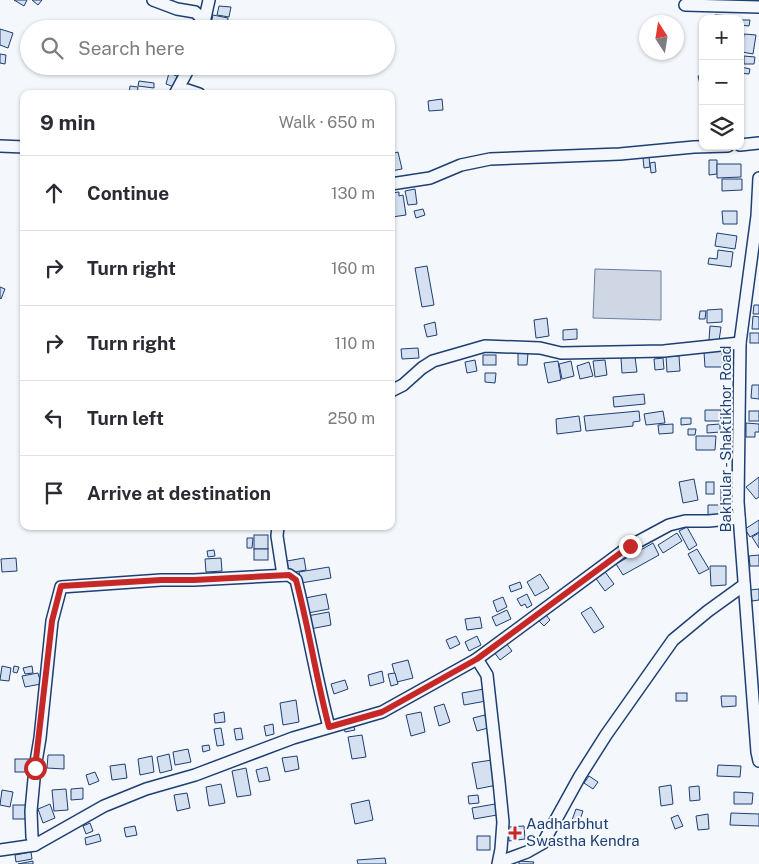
<!DOCTYPE html>
<html lang="en">
<head>
<meta charset="utf-8">
<style>
	:root { --surface:#fff; --page:#f7f7f7; --text:#2b2b33; --muted:#7c7c81; --line:#e1e1e2 }
	body { margin:0; font-family:"Public Sans",sans-serif; background:var(--page); color:var(--text) }
	.controls { position:absolute; right:15px; top:15px; display:grid; overflow:hidden; border-radius:10px; box-shadow:0 1px 4px #0004 }
	.controls button { width:45px; height:45px; display:grid; place-items:center; padding:0; border:0; border-bottom:1px solid var(--line); background:var(--surface); color:var(--text); font:25px sans-serif }
	.compass { position:absolute; left:639px; top:15px; width:45px; height:45px; border-radius:50%; background:var(--surface); box-shadow:0 1px 4px #0004; rotate:348deg }
	.stop { position:absolute; width:15px; height:15px; margin:-11px; border:4px solid #c62828; border-radius:50%; background:#fff }
	.stop.end { background:#c62828; border-color:#fff; box-shadow:0 1px 5px #0008 }
	.list { margin:0; padding:0; list-style:none }
	h2 { display:flex; justify-content:space-between; align-items:center; height:65px; margin:0; padding:0 20px; font-size:21px }
	h2 small { font-size:16px; font-weight:400; color:var(--muted) }
	.list li { display:grid; grid-template-columns:32px 1fr auto; gap:15px; align-items:center; box-sizing:border-box; height:75px; padding:0 20px; border-top:1px solid var(--line) }
	.list b { display:block; font-size:19px; white-space:nowrap }
	.list em { font-size:16px; font-style:normal; color:var(--muted) }
	.icon { flex:none; width:28px; height:28px; fill:none; stroke:currentColor; stroke-width:2; stroke-linecap:round; stroke-linejoin:round }
	.map { position:relative; flex:none; width:759px; height:864px; overflow:hidden }
	.search { position:absolute; background:var(--surface); box-shadow:0 1px 4px #0004; left:20px; top:20px; width:375px; height:55px; display:flex; align-items:center; gap:12px; box-sizing:border-box; padding:0 18px; border-radius:28px; color:var(--muted); font-size:19px }
	.panel { position:absolute; background:var(--surface); box-shadow:0 1px 4px #0004; left:20px; top:90px; width:375px; height:440px; border-radius:10px }
	.map>svg:first-child { display:block }
	.water { fill:#cfd7e4; stroke:#687fa3 }
	.building { fill:#d5e0f0; stroke:#1d3f73 }
	.lines { fill:none; stroke-linecap:round; stroke-linejoin:round }
	.minor-casing { stroke:#1d3f73; stroke-width:14 }
	.minor { stroke:#f4f7fb; stroke-width:11 }
	.route { stroke:#c62828; stroke-width:6 }
	.poi-dot { fill:#c62828; stroke:#f4f7fb; stroke-width:2 }
	.labels { text-anchor:middle; stroke-width:4; stroke-linejoin:round; paint-order:stroke }
	.street-label { font-size:15px; fill:#1d3f73; stroke:#f4f7fb }
	.poi-label { font-size:15px; fill:#1d3f73; stroke:#f4f7fb; text-anchor:start }
</style>
</head>
<body>
<div class="map">
<svg width="759" height="864" viewBox="0 0 759 864">
	<rect width="100%" height="100%" fill="#f4f7fb"/>
	<path class="water" d="M595,269L661,271V320L593,318Z"/>
	<g class="building">
		<path d="M14,0H27L24,6Z"/>
		<path d="M32,0H42L38,5Z"/>
		<path d="M219,6L231,7L229,17L217,15Z"/>
		<path d="M213,15L228,18L227,27L211,24Z"/>
		<path d="M715,15L734,16V19H715Z"/>
		<path d="M740,20H750L749,26L740,25Z"/>
		<path d="M181,23L196,29H179Z"/>
		<path d="M0,29L13,33L8,48L0,45Z"/>
		<path d="M744,34L756,35L753,54L742,52Z"/>
		<path d="M0,54L6,55L5,64L0,63Z"/>
		<path d="M744,56L755,57L754,64H744Z"/>
		<path d="M741,67L750,69L749,74L740,73Z"/>
		<path d="M169,73L177,76L174,87L166,84Z"/>
		<path d="M703,75V84H700L698,76Z"/>
		<path d="M139,81L154,83V88L138,86Z"/>
		<path d="M130,86L138,87L137,94H129Z"/>
		<path d="M442,99L443,110L429,111L428,101Z"/>
		<path d="M740,120H742L743,135H740Z"/>
		<path d="M398,152L402,169L391,171V154Z"/>
		<path d="M649,157L650,167L644,168L643,158Z"/>
		<path d="M709,160H717V174L709,175Z"/>
		<path d="M655,162L656,172L651,173L650,163Z"/>
		<path d="M717,164H741V177L717,178Z"/>
		<path d="M722,179H742V190L722,191Z"/>
		<path d="M415,189L417,204L408,205L405,191Z"/>
		<path d="M399,192V196L403,195L406,215L392,217L391,193Z"/>
		<path d="M423,209L425,215L416,218L414,211Z"/>
		<path d="M722,211H737V224H723Z"/>
		<path d="M717,233L737,236L735,249L715,246Z"/>
		<path d="M718,250L733,252L731,267L708,264L709,258L717,259Z"/>
		<path d="M427,266L434,305L422,307L415,268Z"/>
		<path d="M0,287L5,289L1,299L0,298Z"/>
		<path d="M754,305H759V314H753Z"/>
		<path d="M722,309V322L707,323V310Z"/>
		<path d="M700,311H706L705,319H699Z"/>
		<path d="M753,316L759,317V329H752Z"/>
		<path d="M547,318L549,336L536,338L534,320Z"/>
		<path d="M435,322L437,335L427,337L424,325Z"/>
		<path d="M710,326L721,327L719,341L709,340Z"/>
		<path d="M577,329V339L563,340V330Z"/>
		<rect x="750" y="333" width="9" height="10"/>
		<path d="M418,348L419,358L402,359L401,349Z"/>
		<path d="M722,351L723,367H705L704,352Z"/>
		<path d="M518,353H528L527,365H518Z"/>
		<rect x="483" y="355" width="13" height="10"/>
		<path d="M666,356H679L680,371L667,372Z"/>
		<path d="M635,357L637,372L622,373L621,358Z"/>
		<path d="M663,358L664,369L655,370L654,359Z"/>
		<path d="M475,360L477,371L467,373L465,362Z"/>
		<path d="M605,360L607,375L595,377L593,361Z"/>
		<path d="M558,361L561,380L548,383L544,363Z"/>
		<path d="M571,361L574,376L562,379L559,364Z"/>
		<path d="M589,362L593,376L580,379L577,366Z"/>
		<path d="M485,373H496L495,383L485,382Z"/>
		<path d="M752,385H759V399L751,398Z"/>
		<path d="M644,394L645,404L614,407L613,397Z"/>
		<path d="M705,410H721L720,421H705Z"/>
		<path d="M639,411L640,421L633,422V426L586,431L584,416Z"/>
		<path d="M663,411L665,423L646,425L644,414Z"/>
		<rect x="749" y="411" width="10" height="10"/>
		<path d="M579,416L581,431L557,434L556,419Z"/>
		<path d="M681,418H691V424L681,425Z"/>
		<path d="M746,423L759,424V432H755V437H746Z"/>
		<path d="M673,424V433L659,434L658,425Z"/>
		<path d="M720,424V432L707,433V425Z"/>
		<path d="M688,429H696L695,435H688Z"/>
		<path d="M696,436H716L715,450H696Z"/>
		<path d="M759,477V497L756,499L746,487Z"/>
		<path d="M694,479L698,500L683,503L679,482Z"/>
		<rect x="706" y="482" width="8" height="12"/>
		<path d="M721,485H734L735,517L708,518V505H721Z"/>
		<path d="M759,520V532L750,537L745,529Z"/>
		<rect x="245" y="526" width="20" height="3"/>
		<path d="M687,527L697,545L689,550L679,531Z"/>
		<path d="M677,533L682,541L663,553L658,545Z"/>
		<path d="M759,533V548L752,537Z"/>
		<rect x="254" y="535" width="14" height="14"/>
		<path d="M247,538H253L252,548H247Z"/>
		<path d="M653,543L659,555L623,575L616,564Z"/>
		<rect x="254" y="549" width="14" height="11"/>
		<path d="M697,549L709,569L699,574L688,554Z"/>
		<path d="M214,550L215,556L208,557L207,551Z"/>
		<path d="M759,555V566H750L749,556Z"/>
		<path d="M16,558L17,571L2,572L1,559Z"/>
		<path d="M221,558L222,571L206,572L205,559Z"/>
		<path d="M304,558L306,570L289,573L287,561Z"/>
		<path d="M710,566H726V585L711,586Z"/>
		<path d="M329,567L331,578L301,583L299,572Z"/>
		<path d="M603,569L614,584L605,591L594,576Z"/>
		<path d="M540,574L549,588L535,596L527,582Z"/>
		<path d="M520,582L522,588L511,592L509,586Z"/>
		<path d="M759,589V600L752,601L750,590Z"/>
		<path d="M326,594L329,609L308,613L305,598Z"/>
		<path d="M527,594L532,605L527,608L525,604L521,606L517,599Z"/>
		<path d="M503,597L507,607L497,612L493,601Z"/>
		<path d="M591,607L604,627L594,633L581,613Z"/>
		<path d="M507,610L511,619L496,626L492,617Z"/>
		<path d="M329,612L331,625L310,629L307,616Z"/>
		<path d="M546,615L550,620L544,626L539,621Z"/>
		<path d="M480,617L482,628L467,630L465,619Z"/>
		<path d="M456,636L460,644L450,649L446,640Z"/>
		<path d="M477,636L481,645L469,651L465,642Z"/>
		<path d="M506,643L512,651L500,660L494,652Z"/>
		<path d="M408,660L413,678L397,682L392,664Z"/>
		<path d="M2,666L11,668L9,681L0,680Z"/>
		<path d="M14,666L19,667L17,673L13,672Z"/>
		<path d="M32,666L33,673L25,674L23,668Z"/>
		<path d="M382,671L384,682L370,686L368,675Z"/>
		<path d="M38,673L41,684L25,687L22,676Z"/>
		<path d="M395,673L398,684L391,686L388,674Z"/>
		<path d="M345,680L348,689L334,694L331,684Z"/>
		<path d="M484,689L486,701L464,705L462,693Z"/>
		<rect x="676" y="693" width="11" height="8"/>
		<path d="M721,696H736V706L722,707Z"/>
		<path d="M296,700L299,722L283,725L280,703Z"/>
		<path d="M444,704L450,722L439,726L434,707Z"/>
		<path d="M224,712L225,722L215,723L214,714Z"/>
		<path d="M421,712L425,732L411,736L406,715Z"/>
		<path d="M485,715L488,728L477,731L473,718Z"/>
		<path d="M273,724L274,734L266,736L264,726Z"/>
		<path d="M353,724L355,730L345,732L344,727Z"/>
		<path d="M221,728L224,745L217,746L214,729Z"/>
		<path d="M241,728L243,739L236,740L234,729Z"/>
		<path d="M362,735L366,757L352,759L348,737Z"/>
		<path d="M209,745L210,750L203,752L202,746Z"/>
		<path d="M188,749L191,762L175,765L173,752Z"/>
		<path d="M169,754L172,770L160,773L157,757Z"/>
		<path d="M48,755H64V769L47,768Z"/>
		<path d="M152,756L154,772L140,775L138,759Z"/>
		<path d="M297,756L299,769L285,772L282,758Z"/>
		<rect x="15" y="759" width="14" height="13"/>
		<path d="M492,760L497,785L477,789L472,763Z"/>
		<path d="M125,764L127,778L112,780L110,766Z"/>
		<path d="M718,765L741,766L740,777L717,776Z"/>
		<path d="M267,767L270,780L259,782L256,770Z"/>
		<path d="M246,768L251,795L237,797L232,771Z"/>
		<path d="M95,772L99,781L89,785L86,775Z"/>
		<path d="M589,776L598,782L593,789L584,783Z"/>
		<path d="M221,784L225,803L209,806L206,787Z"/>
		<path d="M671,785L673,804L661,806L659,787Z"/>
		<path d="M699,786L700,800L690,801L689,787Z"/>
		<path d="M83,788V799L71,800V789Z"/>
		<path d="M66,789L68,810L54,811L52,790Z"/>
		<path d="M2,790L13,792L10,807L0,805Z"/>
		<path d="M734,792L753,793L752,804H734Z"/>
		<path d="M187,793L190,808L177,811L174,795Z"/>
		<path d="M478,795L479,803L469,804L468,796Z"/>
		<path d="M369,800L373,820L355,824L351,804Z"/>
		<path d="M50,804L55,818L43,823L38,809Z"/>
		<path d="M495,804L497,815L474,819L472,808Z"/>
		<rect x="13" y="805" width="14" height="14"/>
		<path d="M576,809L583,811L579,822L572,820Z"/>
		<path d="M731,813L759,814V826L730,825Z"/>
		<path d="M708,814L709,829L698,830L696,816Z"/>
		<path d="M678,815L683,826L675,829L671,818Z"/>
		<path d="M90,823L93,831L86,834L83,826Z"/>
		<path d="M135,826L137,835L126,837L124,828Z"/>
		<path d="M524,826L525,839L509,841L508,827Z"/>
		<path d="M99,834L101,841L86,845L85,838Z"/>
		<rect x="477" y="836" width="13" height="14"/>
		<path d="M31,852L32,859L16,862L15,855Z"/>
		<path d="M385,858L386,864H358L357,860Z"/>
		<path d="M33,861V864H18Z"/>
		<path d="M519,861L534,862L533,864H519Z"/>
	</g>
	<g class="lines">
		<defs>
			<g id="minor">
				<path d="M153,0L177,9L195,12L205,21"/>
				<path d="M685,5L759,7"/>
				<path d="M203,27L209,0"/>
				<path d="M178,90H187L199,94"/>
				<path d="M175,94L190,66"/>
				<path d="M740,145L759,143"/>
				<path d="M0,146L24,147"/>
				<path d="M759,178L757,216L740,343L738,502L757,752L759,761"/>
				<path d="M391,184L430,178L461,165L490,159L620,154L694,147L728,146"/>
				<path d="M391,391L403,385L422,368L433,361L485,346L540,348L561,353L664,351L740,343"/>
				<path d="M278,526L277,536L283,575"/>
				<path d="M477,659L487,675L499,782L503,822L501,849L498,864"/>
				<path d="M35,845L32,837L31,811L35,768L40,738L52,621L61,587L161,580H194L289,575L296,580C308,628 316,678 329,727"/>
				<path d="M0,850L35,845L104,806L146,789L195,775L293,738L382,712L477,659L630,546L669,525L685,521H709L739,518"/>
				<path d="M504,864L508,859L527,852L543,843L580,776L606,735L673,640L708,611L744,585"/>
			</g>
		</defs>
		<use href="#minor" class="minor-casing"/>
		<use href="#minor" class="minor"/>
	</g>
	<g class="lines">
		<path class="route" d="M35,768L52,621L61,586L161,580H194L289,575L296,580C309,628 316,678 329,727L382,712L477,659L630,546"/>
	</g>
	<path class="poi-dot" d="M512.5 825.5h5v5h5v5h-5v5h-5v-5h-5v-5h5z"/>
	<g class="labels">
		<g class="street-label">
			<text transform="translate(726 439) rotate(-90)" y="5">Bakhular - Shaktikhor Road</text>
		</g>
		<g class="poi-label">
			<text x="526" y="829">Aadharbhut<tspan x="526" dy="17">Swastha Kendra</tspan></text>
		</g>
	</g>
</svg>
<div class="controls">
<button>+</button>
<button>−</button>
<button><svg class="icon" aria-label="layers" viewBox="0 0 24 24"><path d="M12 4l9 5-9 5-9-5zM3 14l9 5 9-5"/></svg></button>
</div>
<svg class="compass" viewBox="-18 -18 36 36"><path d="M0-13l5 13h-10z" fill="#e53935"/><path d="M0 13l5-13h-10z" fill="#7c7c81"/></svg>
<div class="stop" style="left:35px;top:768px"></div>
<div class="stop end" style="left:630px;top:546px"></div>
<div class="search"><svg class="icon" aria-label="search" viewBox="0 0 24 24"><circle cx="10" cy="10" r="6"/><path d="M15 15l6 6"/></svg>Search here</div>
<section class="panel">
<h2>9 min<small>Walk · 650 m</small></h2>
<ul class="list">
<li><svg class="icon" aria-label="ahead" viewBox="0 0 24 24"><path d="M12 20V5M6 11l6-6 6 6"/></svg><div><b>Continue</b></div><em>130 m</em></li>
<li><svg class="icon" aria-label="right" viewBox="0 0 24 24"><path d="M7 20v-9h11M14 6l5 5-5 5"/></svg><div><b>Turn right</b></div><em>160 m</em></li>
<li><svg class="icon" aria-label="right" viewBox="0 0 24 24"><path d="M7 20v-9h11M14 6l5 5-5 5"/></svg><div><b>Turn right</b></div><em>110 m</em></li>
<li><svg class="icon" aria-label="left" viewBox="0 0 24 24"><path d="M17 20v-9H6M10 6l-5 5 5 5"/></svg><div><b>Turn left</b></div><em>250 m</em></li>
<li><svg class="icon" aria-label="arrive" viewBox="0 0 24 24"><path d="M6 21V4h12l-3 4 3 4H6"/></svg><div><b>Arrive at destination</b></div></li>
</ul>
</section>
</div>
</body>
</html>
